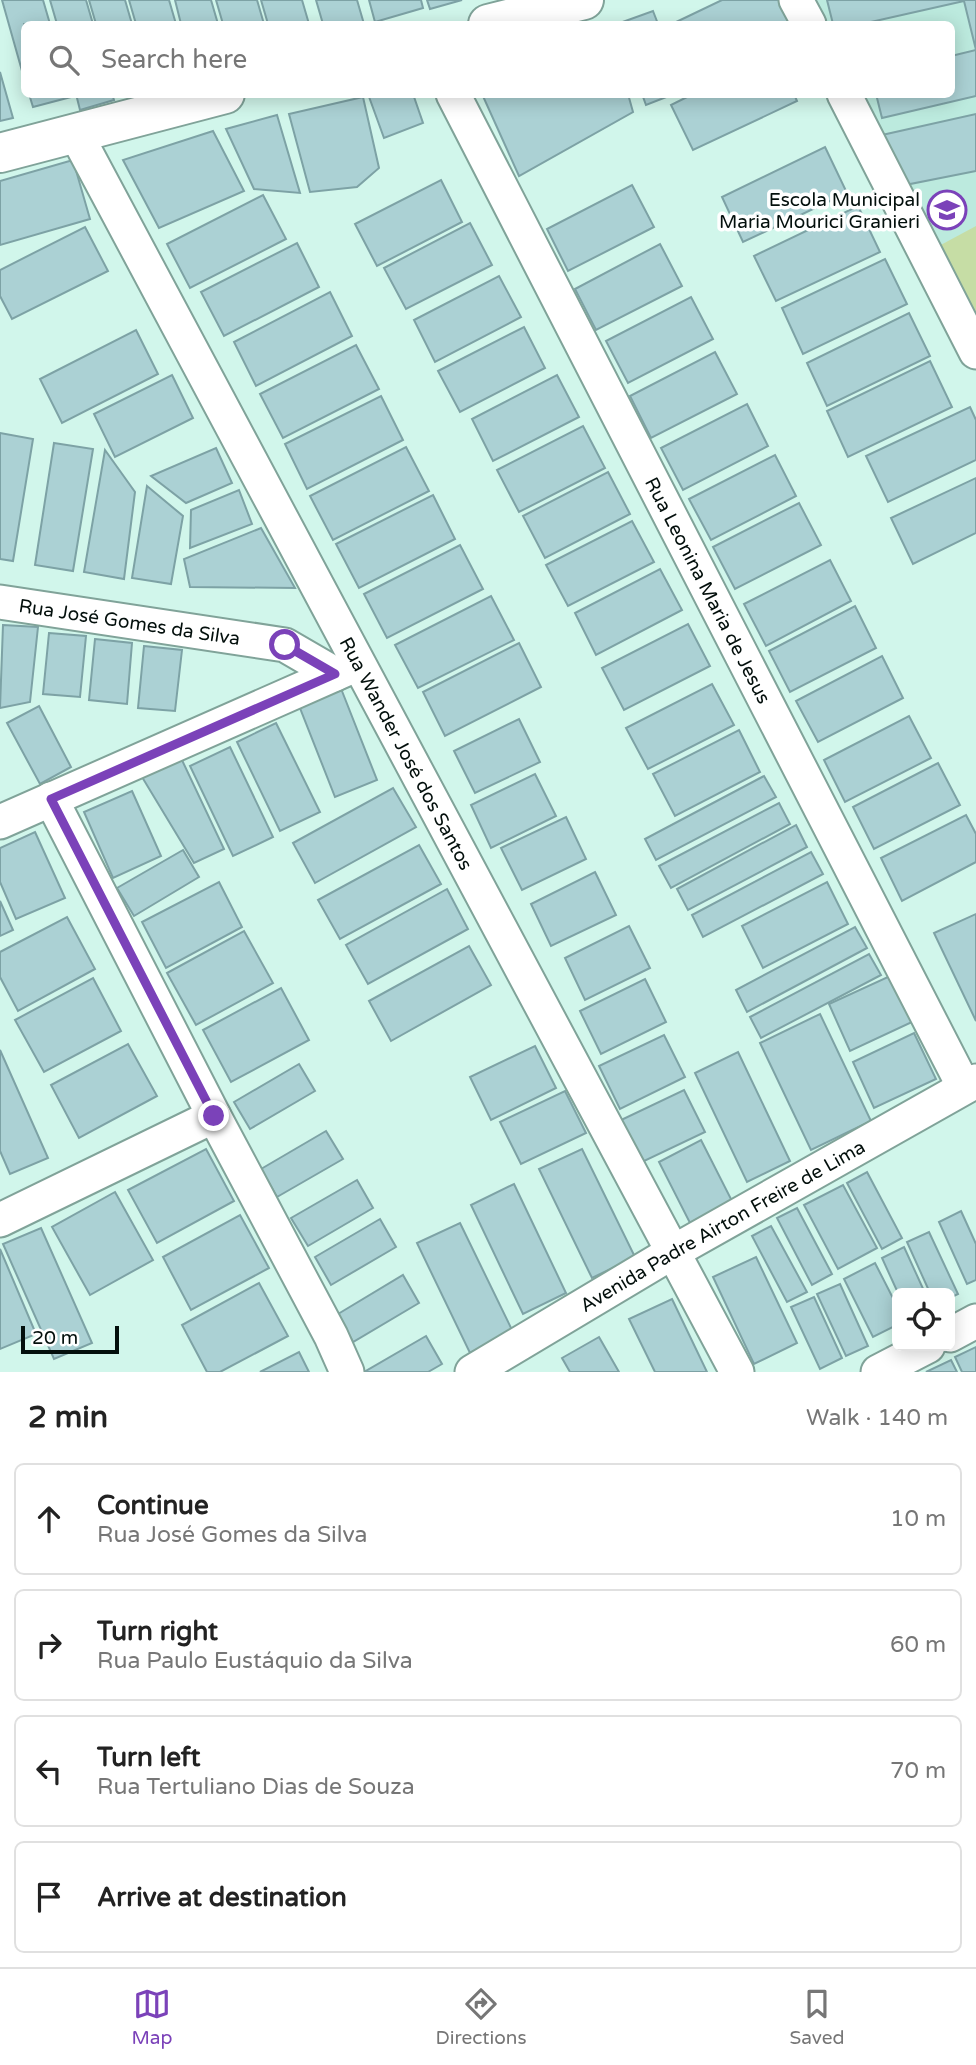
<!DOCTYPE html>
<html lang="en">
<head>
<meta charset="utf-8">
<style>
	:root { --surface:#fff; --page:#f6f6f6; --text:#222; --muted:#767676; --line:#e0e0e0; --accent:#7b42b9 }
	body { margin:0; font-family:"Varela Round",sans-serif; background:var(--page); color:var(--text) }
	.controls { position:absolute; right:21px; bottom:21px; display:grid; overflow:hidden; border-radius:10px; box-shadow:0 4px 18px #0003 }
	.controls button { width:63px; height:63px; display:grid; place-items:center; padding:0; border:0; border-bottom:2px solid var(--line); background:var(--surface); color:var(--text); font:35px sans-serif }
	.scale { position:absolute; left:21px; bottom:18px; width:98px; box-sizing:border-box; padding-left:7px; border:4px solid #030f0c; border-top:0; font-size:19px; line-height:24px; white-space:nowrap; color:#030f0c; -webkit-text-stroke:5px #fff; paint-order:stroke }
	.stop { position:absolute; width:21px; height:21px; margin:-16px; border:5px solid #7b42b9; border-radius:50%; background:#fff }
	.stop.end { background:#7b42b9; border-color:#fff; box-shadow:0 2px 7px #0008 }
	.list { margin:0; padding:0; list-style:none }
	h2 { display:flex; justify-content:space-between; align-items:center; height:91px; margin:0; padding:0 28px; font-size:30px }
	h2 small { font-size:23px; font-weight:400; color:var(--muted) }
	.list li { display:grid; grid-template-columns:46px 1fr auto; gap:21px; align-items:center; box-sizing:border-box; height:112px; margin:0 14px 14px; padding:0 14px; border:2px solid var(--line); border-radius:10px }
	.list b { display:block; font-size:26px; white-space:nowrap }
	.list p { margin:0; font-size:23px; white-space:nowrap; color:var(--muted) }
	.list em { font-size:23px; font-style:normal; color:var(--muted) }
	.icon { flex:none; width:38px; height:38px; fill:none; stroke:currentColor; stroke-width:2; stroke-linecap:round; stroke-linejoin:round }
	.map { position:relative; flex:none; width:976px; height:1372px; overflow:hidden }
	.search { position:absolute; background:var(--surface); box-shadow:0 4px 18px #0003; left:21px; right:21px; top:21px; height:77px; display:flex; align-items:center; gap:18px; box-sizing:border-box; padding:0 24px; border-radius:10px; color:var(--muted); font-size:26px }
	.sheet { height:595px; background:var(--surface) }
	nav { display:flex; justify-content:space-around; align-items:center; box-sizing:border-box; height:98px; border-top:2px solid var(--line); background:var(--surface); font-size:19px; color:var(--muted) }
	nav a { display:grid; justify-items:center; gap:4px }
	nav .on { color:var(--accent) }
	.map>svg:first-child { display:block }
	.built { fill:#bceade }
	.green { fill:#c6dda5 }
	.building { fill:#abd1d4; stroke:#7da2a5; stroke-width:2 }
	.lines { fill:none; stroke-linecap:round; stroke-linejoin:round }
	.street-casing { stroke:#80a399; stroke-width:37 }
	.secondary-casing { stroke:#80a399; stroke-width:42 }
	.street { stroke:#fff; stroke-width:33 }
	.secondary { stroke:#fff; stroke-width:38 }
	.route { stroke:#7b42b9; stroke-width:9 }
	.labels { text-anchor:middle; stroke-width:7; stroke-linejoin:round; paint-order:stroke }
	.poi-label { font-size:19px; fill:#030f0c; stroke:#fff; text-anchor:end }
	.street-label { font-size:19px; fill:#030f0c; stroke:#fff }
</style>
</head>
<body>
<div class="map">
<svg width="976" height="1372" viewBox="0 0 976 1372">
	<rect width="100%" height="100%" fill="#d1f6eb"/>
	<path class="built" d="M815,0H976V326L862,95L951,94V24H827Z"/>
	<path class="green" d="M976,226V319L937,247Z"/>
	<g class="building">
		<path d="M2,0H43L50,24H24V78Z"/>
		<path d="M50,0H86L93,24H57Z"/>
		<path d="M89,0H125L132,24H96Z"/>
		<path d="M129,0H169L176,24H136Z"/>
		<path d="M175,0H211L218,24H181Z"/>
		<path d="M216,0H257L264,24H223Z"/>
		<path d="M261,0H302L309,24H268Z"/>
		<path d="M316,0H357L364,24H323Z"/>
		<path d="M369,0H421L423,8L375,22Z"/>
		<path d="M427,0H462L430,9Z"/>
		<path d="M722,0H783L794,22L788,24H672Z"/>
		<path d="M827,0H976V96L882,118L876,94H951V56L976,50L964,1L862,24H833Z"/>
		<path d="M653,11L658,24H617Z"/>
		<path d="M0,72L13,118L0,121Z"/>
		<path d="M29,94H70L71,97L33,107Z"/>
		<path d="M76,94H112L114,100L80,110Z"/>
		<path d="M368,94H413L423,123L384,138Z"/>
		<path d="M482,94H628L633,112L519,176Z"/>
		<path d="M642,94H674L646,105Z"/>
		<path d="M693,94H794L797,101L693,150L671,105Z"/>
		<path d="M363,97L379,168L357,187L310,192L289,114Z"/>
		<path d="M976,114V171L905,185L882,135Z"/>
		<path d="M277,115L300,193L254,189L226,129Z"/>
		<path d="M213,131L244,191L159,228L123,160Z"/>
		<path d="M825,147L847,193L743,242L722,197Z"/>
		<path d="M73,160L90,219L0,245V181Z"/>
		<path d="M441,180L462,222L377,266L355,224Z"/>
		<path d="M632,185L654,227L568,271L547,229Z"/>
		<path d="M263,195L286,239L190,288L167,244Z"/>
		<path d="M858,206L880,252L776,301L754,256Z"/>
		<path d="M470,223L492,265L406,309L384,268Z"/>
		<path d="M85,227L108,271L12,319L0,296V270Z"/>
		<path d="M297,243L319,287L224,336L201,292Z"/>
		<path d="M660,244L682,286L596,330L575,289Z"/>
		<path d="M885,259L907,304L803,354L782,308Z"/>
		<path d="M499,276L521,317L435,362L414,320Z"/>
		<path d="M330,292L352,336L256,386L234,342Z"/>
		<path d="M691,297L713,339L628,383L606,341Z"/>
		<path d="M909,313L930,356L827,406L807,363Z"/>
		<path d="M524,327L545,368L460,412L438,371Z"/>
		<path d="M136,330L158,374L62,423L40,379Z"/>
		<path d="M356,345L379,389L283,438L260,394Z"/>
		<path d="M715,352L737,394L651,438L630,396Z"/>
		<path d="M930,361L952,407L848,457L827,411Z"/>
		<path d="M172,375L193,418L115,457L94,414Z"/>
		<path d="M557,375L579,417L493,461L472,419Z"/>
		<path d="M381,396L403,440L307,489L285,444Z"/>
		<path d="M747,404L768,446L683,490L661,448Z"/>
		<path d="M970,407L976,420V460L888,502L866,456Z"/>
		<path d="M583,426L605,468L519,512L497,470Z"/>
		<path d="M0,433L33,439L13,561L0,559Z"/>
		<path d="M54,443L93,449L73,571L35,565Z"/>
		<path d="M406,447L429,491L333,540L310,496Z"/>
		<path d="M216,448L232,483L186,503L151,476Z"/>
		<path d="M105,450L135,492L124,579L84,572Z"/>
		<path d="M775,455L796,496L711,540L689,499Z"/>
		<path d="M608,472L630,514L545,558L523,516Z"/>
		<path d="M976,478V533L913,564L891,518Z"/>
		<path d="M147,486L183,516L171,584L132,578Z"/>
		<path d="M239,490L252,524L190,548L191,510Z"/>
		<path d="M433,495L455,539L359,588L336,544Z"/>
		<path d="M799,503L821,545L735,589L713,547Z"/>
		<path d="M632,521L654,562L568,606L546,565Z"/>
		<path d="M261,528L295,588L190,587L184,559Z"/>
		<path d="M460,545L483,589L387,638L364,594Z"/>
		<path d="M830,560L851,601L766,646L744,604Z"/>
		<path d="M660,569L682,610L596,655L575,613Z"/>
		<path d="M491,596L514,640L418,688L395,645Z"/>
		<path d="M855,606L876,648L790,692L769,651Z"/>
		<path d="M688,624L710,666L624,710L602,668Z"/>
		<path d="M3,625L38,627L30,702L0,708Z"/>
		<path d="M49,633L86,636L80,697L43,694Z"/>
		<path d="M95,639L132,643L127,704L89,700Z"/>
		<path d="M519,643L541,687L445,736L423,692Z"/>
		<path d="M144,646L182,650L175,711L138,708Z"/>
		<path d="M882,656L903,698L818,742L796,701Z"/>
		<path d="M712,684L734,725L648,769L626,728Z"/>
		<path d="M340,686L377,780L335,797L298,703Z"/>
		<path d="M39,706L71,767L40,784L7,723Z"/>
		<path d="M909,716L931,758L845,802L824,760Z"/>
		<path d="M519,719L540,762L475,793L454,751Z"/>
		<path d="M276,723L320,812L280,831L237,742Z"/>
		<path d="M739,730L760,772L675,816L653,774Z"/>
		<path d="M230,747L273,837L233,856L190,766Z"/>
		<path d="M181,758L224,849L194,863L142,777Z"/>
		<path d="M938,763L960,805L874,849L853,807Z"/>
		<path d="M535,774L556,816L491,848L471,805Z"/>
		<path d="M764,776L776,797L656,860L645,839Z"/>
		<path d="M393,788L416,827L315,883L293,843Z"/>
		<path d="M132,791L161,856L113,878L84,812Z"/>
		<path d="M779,803L790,824L671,888L659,866Z"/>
		<path d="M966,815L976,834V862L902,901L881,858Z"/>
		<path d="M566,817L586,859L522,890L501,848Z"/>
		<path d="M796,825L807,847L688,910L677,889Z"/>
		<path d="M35,832L65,898L16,919L0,882V848Z"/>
		<path d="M419,845L441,884L340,939L318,900Z"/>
		<path d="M183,850L199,877L134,916L117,888Z"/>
		<path d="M811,852L823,874L703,937L692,915Z"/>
		<path d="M595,872L616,915L551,946L531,904Z"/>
		<path d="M219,882L242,927L166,968L142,922Z"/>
		<path d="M827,882L848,924L763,968L742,926Z"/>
		<path d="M447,889L468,929L368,984L346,945Z"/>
		<path d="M0,901L13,930L0,936Z"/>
		<path d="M976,914V1021L934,933Z"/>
		<path d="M67,917L95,969L18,1011L0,977V952Z"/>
		<path d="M629,926L650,968L585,1000L565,958Z"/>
		<path d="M855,927L867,948L747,1012L736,990Z"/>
		<path d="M244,931L273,983L196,1025L167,973Z"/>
		<path d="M469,946L491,985L391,1041L369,1001Z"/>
		<path d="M869,954L881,975L761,1038L750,1017Z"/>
		<path d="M890,976L912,1022L850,1051L829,1004Z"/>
		<path d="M93,978L121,1031L44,1072L15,1020Z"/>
		<path d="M645,979L666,1022L601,1054L580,1011Z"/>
		<path d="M281,988L309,1040L231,1082L203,1030Z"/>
		<path d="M820,1014L871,1121L811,1150L760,1043Z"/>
		<path d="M914,1033L936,1079L874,1108L853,1062Z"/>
		<path d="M664,1035L685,1077L620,1109L599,1066Z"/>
		<path d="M128,1044L157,1096L79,1138L51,1085Z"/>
		<path d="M535,1046L556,1088L491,1120L470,1077Z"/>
		<path d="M0,1050L48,1158L10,1174L0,1151Z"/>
		<path d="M738,1052L790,1161L747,1182L695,1073Z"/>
		<path d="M299,1064L315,1091L250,1129L234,1102Z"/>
		<path d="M684,1090L705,1132L640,1163L619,1121Z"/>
		<path d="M565,1091L586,1133L521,1164L500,1122Z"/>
		<path d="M326,1131L343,1159L277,1197L261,1169Z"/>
		<path d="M701,1140L732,1201L690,1223L659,1162Z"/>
		<path d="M206,1149L234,1201L157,1243L128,1190Z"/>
		<path d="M582,1149L635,1257L592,1278L539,1169Z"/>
		<path d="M867,1172L902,1238L882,1249L847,1183Z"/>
		<path d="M357,1180L373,1208L308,1246L291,1218Z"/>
		<path d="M514,1184L566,1293L523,1314L471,1205Z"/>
		<path d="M843,1185L877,1248L838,1269L804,1205Z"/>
		<path d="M115,1192L153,1260L90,1295L52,1227Z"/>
		<path d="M797,1208L832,1274L812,1285L777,1218Z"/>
		<path d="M961,1211L976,1244V1280L967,1284L939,1222Z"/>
		<path d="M240,1215L269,1268L191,1310L163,1257Z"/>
		<path d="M380,1219L396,1247L331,1285L315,1257Z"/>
		<path d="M460,1223L513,1332L470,1353L417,1243Z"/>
		<path d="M771,1226L807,1292L787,1302L752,1236Z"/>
		<path d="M41,1228L92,1343L54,1359L3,1244Z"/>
		<path d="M929,1232L958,1294L950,1298V1293H930L907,1242Z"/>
		<path d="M904,1247L925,1293H898L882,1258Z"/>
		<path d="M0,1249L36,1334L0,1349Z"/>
		<path d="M756,1257L797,1343L754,1364L713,1277Z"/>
		<path d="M875,1263L897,1306V1325L873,1337L844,1279Z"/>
		<path d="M403,1275L419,1303L353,1342L338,1314Z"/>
		<path d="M259,1283L288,1336L220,1372H207L182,1325Z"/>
		<path d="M840,1284L868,1346L846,1356L817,1294Z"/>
		<path d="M814,1297L842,1358L820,1369L791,1307Z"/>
		<path d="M672,1299L707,1372H655L629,1319Z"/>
		<path d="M426,1336L442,1364L428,1372H364Z"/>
		<path d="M599,1337L619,1372H570L562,1358Z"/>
		<path d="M976,1347V1372H962L955,1357Z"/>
		<path d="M299,1352L309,1372H260Z"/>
		<path d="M951,1360L957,1372H926Z"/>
	</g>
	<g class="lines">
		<defs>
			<g id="street">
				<path d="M796,0L809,24"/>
				<path id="s1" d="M453,94L964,1087"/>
				<path d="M844,94L976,352"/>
				<path id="s2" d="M76,134L737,1372"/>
				<path id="s3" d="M0,602L285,645L335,674"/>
				<path d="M51,799L214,1116L331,1336L347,1372"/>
				<path d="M0,822L358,664"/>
				<path d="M0,1220L214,1116"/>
				<path d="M950,1335L976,1321"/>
				<path id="s4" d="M472,1372L673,1252L976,1081"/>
				<path d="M878,1372L928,1346"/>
			</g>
			<g id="secondary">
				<path d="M488,24L584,0"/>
				<path d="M0,153L225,94"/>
			</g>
		</defs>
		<use href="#street" class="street-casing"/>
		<use href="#secondary" class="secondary-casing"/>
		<use href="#street" class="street"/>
		<use href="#secondary" class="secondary"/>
	</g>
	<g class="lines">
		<path class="route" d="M214,1116L51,799L335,674L285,645"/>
	</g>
	<defs>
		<symbol id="school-ring" viewBox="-11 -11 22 22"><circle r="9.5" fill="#fff" stroke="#7b42b9" stroke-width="1.5"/><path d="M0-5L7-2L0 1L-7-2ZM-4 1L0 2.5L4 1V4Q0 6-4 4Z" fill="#7b42b9"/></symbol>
	</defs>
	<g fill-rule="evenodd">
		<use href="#school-ring" x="925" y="188" width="44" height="44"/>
	</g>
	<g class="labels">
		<g class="poi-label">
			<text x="920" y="206">Escola Municipal<tspan x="920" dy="22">Maria Mourici Granieri</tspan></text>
		</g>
		<g class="street-label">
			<text dy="7" stroke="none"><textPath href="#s1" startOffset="558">Rua Leonina Maria de Jesus</textPath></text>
			<text dy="7" stroke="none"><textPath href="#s3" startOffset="131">Rua José Gomes da Silva</textPath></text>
			<text dy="7" stroke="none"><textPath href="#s2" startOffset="702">Rua Wander José dos Santos</textPath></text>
			<text dy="7" stroke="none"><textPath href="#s4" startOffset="290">Avenida Padre Airton Freire de Lima</textPath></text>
		</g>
	</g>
</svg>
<div class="controls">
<button><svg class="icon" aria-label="locate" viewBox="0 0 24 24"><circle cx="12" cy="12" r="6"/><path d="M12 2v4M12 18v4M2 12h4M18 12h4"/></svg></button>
</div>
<div class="scale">20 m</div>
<div class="stop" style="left:285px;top:645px"></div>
<div class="stop end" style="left:214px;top:1116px"></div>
<div class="search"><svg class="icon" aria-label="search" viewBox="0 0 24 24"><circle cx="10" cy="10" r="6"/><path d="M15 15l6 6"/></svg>Search here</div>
</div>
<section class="sheet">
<h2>2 min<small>Walk · 140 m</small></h2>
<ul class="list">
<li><svg class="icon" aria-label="ahead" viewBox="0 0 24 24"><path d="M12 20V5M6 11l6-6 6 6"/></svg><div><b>Continue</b><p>Rua José Gomes da Silva</p></div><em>10 m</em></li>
<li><svg class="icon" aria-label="right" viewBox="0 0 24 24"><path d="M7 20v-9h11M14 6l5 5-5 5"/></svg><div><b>Turn right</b><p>Rua Paulo Eustáquio da Silva</p></div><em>60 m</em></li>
<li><svg class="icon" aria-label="left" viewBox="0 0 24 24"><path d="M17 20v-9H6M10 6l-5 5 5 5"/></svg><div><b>Turn left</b><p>Rua Tertuliano Dias de Souza</p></div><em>70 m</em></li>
<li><svg class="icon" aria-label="arrive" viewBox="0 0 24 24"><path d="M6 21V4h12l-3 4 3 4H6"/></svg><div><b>Arrive at destination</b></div></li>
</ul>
</section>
<nav>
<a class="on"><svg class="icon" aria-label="map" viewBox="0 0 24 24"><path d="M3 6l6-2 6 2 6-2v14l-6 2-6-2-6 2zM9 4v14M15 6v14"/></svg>Map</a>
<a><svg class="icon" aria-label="directions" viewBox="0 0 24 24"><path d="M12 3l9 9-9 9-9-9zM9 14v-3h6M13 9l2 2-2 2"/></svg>Directions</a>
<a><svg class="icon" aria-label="saved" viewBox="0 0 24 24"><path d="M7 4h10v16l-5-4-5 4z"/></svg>Saved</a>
</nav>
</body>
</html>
